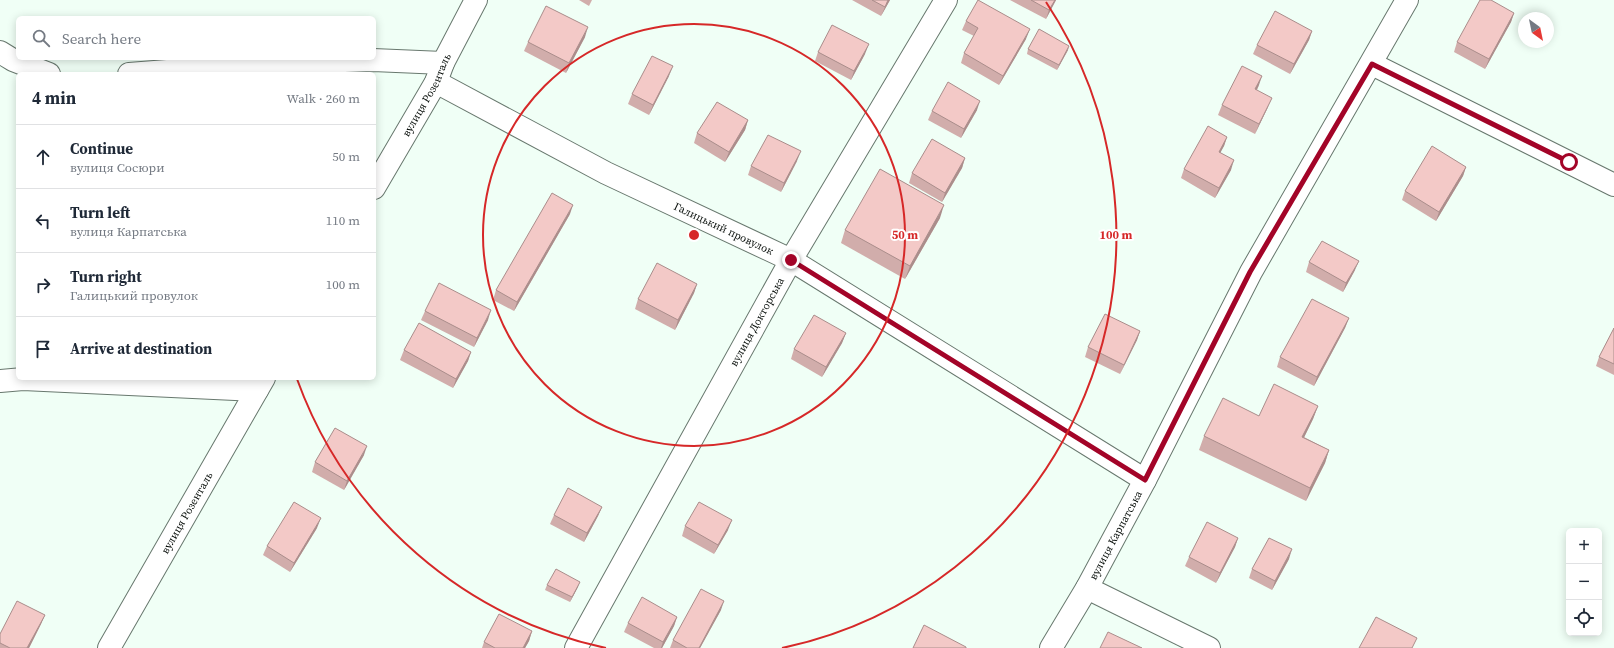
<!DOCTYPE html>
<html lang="en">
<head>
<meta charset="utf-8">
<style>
	:root { --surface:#fff; --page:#f2f2f3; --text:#1f2937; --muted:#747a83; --line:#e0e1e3 }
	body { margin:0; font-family:"Source Serif 4",serif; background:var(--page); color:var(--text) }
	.controls { position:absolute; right:12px; bottom:12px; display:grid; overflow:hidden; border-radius:6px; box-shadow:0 2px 10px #0003 }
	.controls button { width:36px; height:36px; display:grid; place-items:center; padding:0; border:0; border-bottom:1px solid var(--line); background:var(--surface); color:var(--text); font:20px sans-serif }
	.compass { position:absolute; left:1518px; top:12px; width:36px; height:36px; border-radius:50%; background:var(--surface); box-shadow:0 2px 10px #0003; rotate:147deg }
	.stop { position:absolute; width:12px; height:12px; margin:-9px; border:3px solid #a30428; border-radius:50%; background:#fff }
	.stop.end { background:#a30428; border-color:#fff; box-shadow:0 1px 4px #0008 }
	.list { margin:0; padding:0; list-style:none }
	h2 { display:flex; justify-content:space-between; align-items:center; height:52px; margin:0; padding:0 16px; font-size:17px }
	h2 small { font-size:13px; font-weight:400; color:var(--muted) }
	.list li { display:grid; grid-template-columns:26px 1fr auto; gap:12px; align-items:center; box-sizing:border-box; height:64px; padding:0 16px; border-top:1px solid var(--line) }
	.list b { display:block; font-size:15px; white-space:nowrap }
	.list p { margin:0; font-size:13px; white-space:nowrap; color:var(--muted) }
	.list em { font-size:13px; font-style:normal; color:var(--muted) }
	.icon { flex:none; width:22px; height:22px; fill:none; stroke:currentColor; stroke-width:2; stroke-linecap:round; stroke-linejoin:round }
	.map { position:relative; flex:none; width:1614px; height:648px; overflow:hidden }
	.search { position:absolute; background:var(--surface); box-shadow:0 2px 10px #0003; left:16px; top:16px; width:360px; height:44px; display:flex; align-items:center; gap:10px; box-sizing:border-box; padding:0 14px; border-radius:6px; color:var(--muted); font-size:15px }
	.panel { position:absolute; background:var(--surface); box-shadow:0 2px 10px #0003; left:16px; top:72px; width:360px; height:308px; border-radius:6px }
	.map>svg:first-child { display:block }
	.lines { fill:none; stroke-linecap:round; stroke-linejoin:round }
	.street-casing { stroke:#68786e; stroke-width:24 }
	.street { stroke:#fff; stroke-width:22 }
	.wall { fill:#d1adab }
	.shaded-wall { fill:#aa8d8b }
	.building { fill:#f3c9c7; stroke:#aa8d8b }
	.route { stroke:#a30428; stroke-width:5 }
	.ring { fill:none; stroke:#d62828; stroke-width:2 }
	.labels { text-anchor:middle; stroke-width:4; stroke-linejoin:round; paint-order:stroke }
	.street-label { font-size:11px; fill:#090f0b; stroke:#fff }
	.centre { fill:#d62828; stroke:#fff; stroke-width:2 }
	.ring-label { font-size:12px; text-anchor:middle; font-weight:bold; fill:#d62828; stroke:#fff; stroke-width:4; stroke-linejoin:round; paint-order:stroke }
</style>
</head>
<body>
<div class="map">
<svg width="1614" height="648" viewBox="0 0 1614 648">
	<rect width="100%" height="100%" fill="#f0fff6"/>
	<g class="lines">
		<defs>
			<g id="street">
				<path d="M0,52L13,60L49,74"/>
				<path d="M1372,64L1614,185"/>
				<path d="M129,74L258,64L373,60L443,63"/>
				<path id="s1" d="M436,82L606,173L791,260L1145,480"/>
				<path id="s2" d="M374,188L436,82L443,63L476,0"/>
				<path d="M0,381L23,379L257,390"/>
				<path d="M1087,588L1209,648"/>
				<path id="s3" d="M109,648L264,378"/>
				<path id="s4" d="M576,648L791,260L946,0"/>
				<path id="s5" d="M1051,648L1087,588L1145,480L1251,272L1407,0"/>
			</g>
		</defs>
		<use href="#street" class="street-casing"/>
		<use href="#street" class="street"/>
	</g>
	<g class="wall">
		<path d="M579,0H592L589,6Z"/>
		<path d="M852,0H890L881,16Z"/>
		<path d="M1010,0H1056L1046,19Z"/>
		<path d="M1514,13L1511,22L1485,69L1454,52L1457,42Z"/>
		<path d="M966,21L1026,39L999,85L961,63L964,53L974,36L962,30Z"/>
		<path d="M1312,31L1309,40L1290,74L1253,54L1257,45Z"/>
		<path d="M585,37L566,73L524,51L528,42Z"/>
		<path d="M1028,49L1068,50L1057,70L1027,54Z"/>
		<path d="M818,52L865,54L851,80L815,61Z"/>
		<path d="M669,76L649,115L628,104L632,94Z"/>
		<path d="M1259,85L1257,90L1268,107L1255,134L1218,115L1222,105Z"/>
		<path d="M977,110L961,138L928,120L932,111Z"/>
		<path d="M748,120L745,130L725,162L694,143L697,133Z"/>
		<path d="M1227,137L1224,146L1220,152L1231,170L1215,198L1181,178L1184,169Z"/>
		<path d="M965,158L962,168L942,202L909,183L912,173Z"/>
		<path d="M797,161L781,192L748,175L751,166Z"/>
		<path d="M1466,167L1463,176L1436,221L1402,200L1405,191Z"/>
		<path d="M570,214L514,311L493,300L496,290Z"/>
		<path d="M940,218L905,279L841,243L845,230Z"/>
		<path d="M1309,262L1355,270L1343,292L1306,272Z"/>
		<path d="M697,284L694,293L675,330L635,309L638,299Z"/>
		<path d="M425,311L488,320L474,347L421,320Z"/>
		<path d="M1349,318L1345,328L1314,386L1277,367L1280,357Z"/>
		<path d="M1614,328V375L1596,366L1599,357Z"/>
		<path d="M1140,331L1137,340L1120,374L1085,357L1088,347Z"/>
		<path d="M846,333L842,343L822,377L791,359L794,349Z"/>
		<path d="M404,350L471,352L468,361L453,388L400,360Z"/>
		<path d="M1318,406L1313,419L1304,437L1329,450L1325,463L1306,501L1199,450L1204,436L1259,416Z"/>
		<path d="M364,455L344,490L312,472L315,462Z"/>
		<path d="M602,507L598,516L584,542L550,524L554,515Z"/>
		<path d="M685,526L728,530L714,554L682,536Z"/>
		<path d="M317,528L290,572L263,555L267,546Z"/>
		<path d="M1238,538L1235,547L1216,583L1185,566L1189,557Z"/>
		<path d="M1289,559L1272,590L1249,578L1252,569Z"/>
		<path d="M547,585L578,587L570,602L545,590Z"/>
		<path d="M721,610L700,648H670L673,640Z"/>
		<path d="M45,615L41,624L29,648H0V634Z"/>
		<path d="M677,617L674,626L662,648H654L624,632L628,623Z"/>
		<path d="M532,631L529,641L525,648H482L484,642Z"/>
	</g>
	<g class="shaded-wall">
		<path d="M888,0H890L881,16L885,7Z"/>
		<path d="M1055,0H1056L1046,19L1049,10Z"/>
		<path d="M1514,13L1511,22L1485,69L1489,59Z"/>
		<path d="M588,27L585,37L566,73L569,63Z"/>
		<path d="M1030,29L1026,39L999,85L1003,76Z"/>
		<path d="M1312,31L1309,40L1290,74L1294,64Z"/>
		<path d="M869,44L865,54L851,80L854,71Z"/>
		<path d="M1069,46L1068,50L1057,70L1059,65Z"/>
		<path d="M673,66L669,76L649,115L653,105Z"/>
		<path d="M1262,76L1259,85L1252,99L1255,89Z"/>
		<path d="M1272,98L1268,107L1255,134L1259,124Z"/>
		<path d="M980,101L977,110L961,138L964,129Z"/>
		<path d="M748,120L745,130L725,162L729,152Z"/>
		<path d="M1227,137L1224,146L1216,161L1219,152Z"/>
		<path d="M801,151L797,161L781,192L784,183Z"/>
		<path d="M965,158L962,168L942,202L945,193Z"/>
		<path d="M1234,160L1231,170L1215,198L1219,188Z"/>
		<path d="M1466,167L1463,176L1436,221L1439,212Z"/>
		<path d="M573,205L570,214L514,311L517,302Z"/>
		<path d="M944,205L940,218L905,279L910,266Z"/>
		<path d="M1359,261L1355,270L1343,292L1346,283Z"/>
		<path d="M697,284L694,293L675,330L678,320Z"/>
		<path d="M491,310L488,320L474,347L477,338Z"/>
		<path d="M1349,318L1345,328L1314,386L1317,377Z"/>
		<path d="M1140,331L1137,340L1120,374L1124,365Z"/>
		<path d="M846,333L842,343L822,377L826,367Z"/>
		<path d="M471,352L468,361L453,388L456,379Z"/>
		<path d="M1318,406L1313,419L1298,450L1302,437Z"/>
		<path d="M367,446L364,455L344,490L347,481Z"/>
		<path d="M1329,450L1325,463L1306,501L1310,488Z"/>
		<path d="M602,507L598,516L584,542L587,533Z"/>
		<path d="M321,518L317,528L290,572L294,563Z"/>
		<path d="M732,520L728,530L714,554L718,545Z"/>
		<path d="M1238,538L1235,547L1216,583L1220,573Z"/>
		<path d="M1292,549L1289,559L1272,590L1275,581Z"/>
		<path d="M580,582L578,587L570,602L572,597Z"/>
		<path d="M724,601L721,610L700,648H699Z"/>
		<path d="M45,615L41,624L29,648H27Z"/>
		<path d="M677,617L674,626L662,648H661L663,642Z"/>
		<path d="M532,631L529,641L525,648H523Z"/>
	</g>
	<g class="building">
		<path d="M872,0H888L885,7Z"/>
		<path d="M978,0L1030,29L1003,76L964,53L978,28L966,21Z"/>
		<path d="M1031,0H1055L1049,10Z"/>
		<path d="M1480,0H1491L1514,13L1489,59L1457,42Z"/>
		<path d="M546,6L588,27L569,63L528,42Z"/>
		<path d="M1275,11L1312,31L1294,64L1257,45Z"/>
		<path d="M832,25L869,44L854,71L818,52Z"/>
		<path d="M1039,29L1069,46L1059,65L1028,49Z"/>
		<path d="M652,56L673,66L653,105L632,94Z"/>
		<path d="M1242,66L1262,76L1255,89L1272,98L1259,124L1222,105Z"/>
		<path d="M948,82L980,101L964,129L932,111Z"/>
		<path d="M717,102L748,120L729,152L697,133Z"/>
		<path d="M1208,126L1227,137L1219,152L1234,160L1219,188L1184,169Z"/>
		<path d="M768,135L801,151L784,183L751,166Z"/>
		<path d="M932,139L965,158L945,193L912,173Z"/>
		<path d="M1432,146L1466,167L1439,212L1405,191Z"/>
		<path d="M880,169L944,205L910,266L845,230Z"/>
		<path d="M552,193L573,205L517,302L496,290Z"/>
		<path d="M1322,241L1359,261L1346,283L1309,262Z"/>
		<path d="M657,263L697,284L678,320L638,299Z"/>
		<path d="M439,283L491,310L477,338L425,311Z"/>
		<path d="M1312,299L1349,318L1317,377L1280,357Z"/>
		<path d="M1105,314L1140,331L1124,365L1088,347Z"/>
		<path d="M814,315L846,333L826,367L794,349Z"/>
		<path d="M419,323L471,352L456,379L404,350Z"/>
		<path d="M1614,328V364L1599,357Z"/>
		<path d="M1274,384L1318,406L1302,437L1329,450L1310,488L1204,436L1223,398L1259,416Z"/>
		<path d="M335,428L367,446L347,481L315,462Z"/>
		<path d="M568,488L602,507L587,533L554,515Z"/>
		<path d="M294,502L321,518L294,563L267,546Z"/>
		<path d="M699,502L732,520L718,545L685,526Z"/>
		<path d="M1207,522L1238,538L1220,573L1189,557Z"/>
		<path d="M1269,538L1292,549L1275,581L1252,569Z"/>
		<path d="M556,569L580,582L572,597L547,585Z"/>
		<path d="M701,589L724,601L699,648H687L673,640Z"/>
		<path d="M642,597L677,617L663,642L628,623Z"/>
		<path d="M17,601L45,615L27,648H10L0,643V634Z"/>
		<path d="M499,614L532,631L523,648H495L484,642Z"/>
		<path d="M1376,617L1417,638L1412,648H1359Z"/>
		<path d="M924,625L966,647V648H913Z"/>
		<path d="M1108,632L1142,648H1100Z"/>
	</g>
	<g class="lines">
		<path class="route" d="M791,260L1145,480L1250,272L1372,64L1569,162"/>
	</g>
	<g class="ring">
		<circle cx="694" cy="235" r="211"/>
		<path d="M606 648A422 422 0 0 1 297 379M1046 2A422 422 0 0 1 782 648"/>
	</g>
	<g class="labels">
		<g class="street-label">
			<text dy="4" stroke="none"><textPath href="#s2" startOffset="107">вулиця Розенталь</textPath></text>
			<text dy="4" stroke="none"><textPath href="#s1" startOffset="323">Галицький провулок</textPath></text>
			<text dy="4" stroke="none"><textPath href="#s4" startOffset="373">вулиця Докторська</textPath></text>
			<text dy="4" stroke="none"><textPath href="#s3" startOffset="156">вулиця Розенталь</textPath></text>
			<text dy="4" stroke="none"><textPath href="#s5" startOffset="130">вулиця Карпатська</textPath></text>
		</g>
	</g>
	<circle cx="694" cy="235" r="6" class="centre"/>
	<g class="ring-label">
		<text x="905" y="239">50 m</text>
		<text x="1116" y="239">100 m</text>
	</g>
</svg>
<div class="controls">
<button>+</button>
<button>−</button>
<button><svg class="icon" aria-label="locate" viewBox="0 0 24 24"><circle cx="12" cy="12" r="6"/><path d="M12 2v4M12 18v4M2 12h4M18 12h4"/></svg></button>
</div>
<svg class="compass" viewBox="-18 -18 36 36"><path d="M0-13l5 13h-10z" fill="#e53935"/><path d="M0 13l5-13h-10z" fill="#747a83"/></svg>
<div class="stop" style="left:1569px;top:162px"></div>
<div class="stop end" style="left:791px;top:260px"></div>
<div class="search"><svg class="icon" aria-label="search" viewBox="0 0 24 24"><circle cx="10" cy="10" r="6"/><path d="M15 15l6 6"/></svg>Search here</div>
<section class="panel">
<h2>4 min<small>Walk · 260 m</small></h2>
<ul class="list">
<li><svg class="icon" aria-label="ahead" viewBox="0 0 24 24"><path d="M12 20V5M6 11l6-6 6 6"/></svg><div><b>Continue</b><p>вулиця Сосюри</p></div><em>50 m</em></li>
<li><svg class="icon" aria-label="left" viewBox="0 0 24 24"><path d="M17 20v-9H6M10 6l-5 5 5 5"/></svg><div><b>Turn left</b><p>вулиця Карпатська</p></div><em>110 m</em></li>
<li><svg class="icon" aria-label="right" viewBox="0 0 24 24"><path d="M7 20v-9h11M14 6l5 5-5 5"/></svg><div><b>Turn right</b><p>Галицький провулок</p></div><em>100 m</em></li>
<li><svg class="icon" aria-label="arrive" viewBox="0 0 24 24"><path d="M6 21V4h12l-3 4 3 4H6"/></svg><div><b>Arrive at destination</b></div></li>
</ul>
</section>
</div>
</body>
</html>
